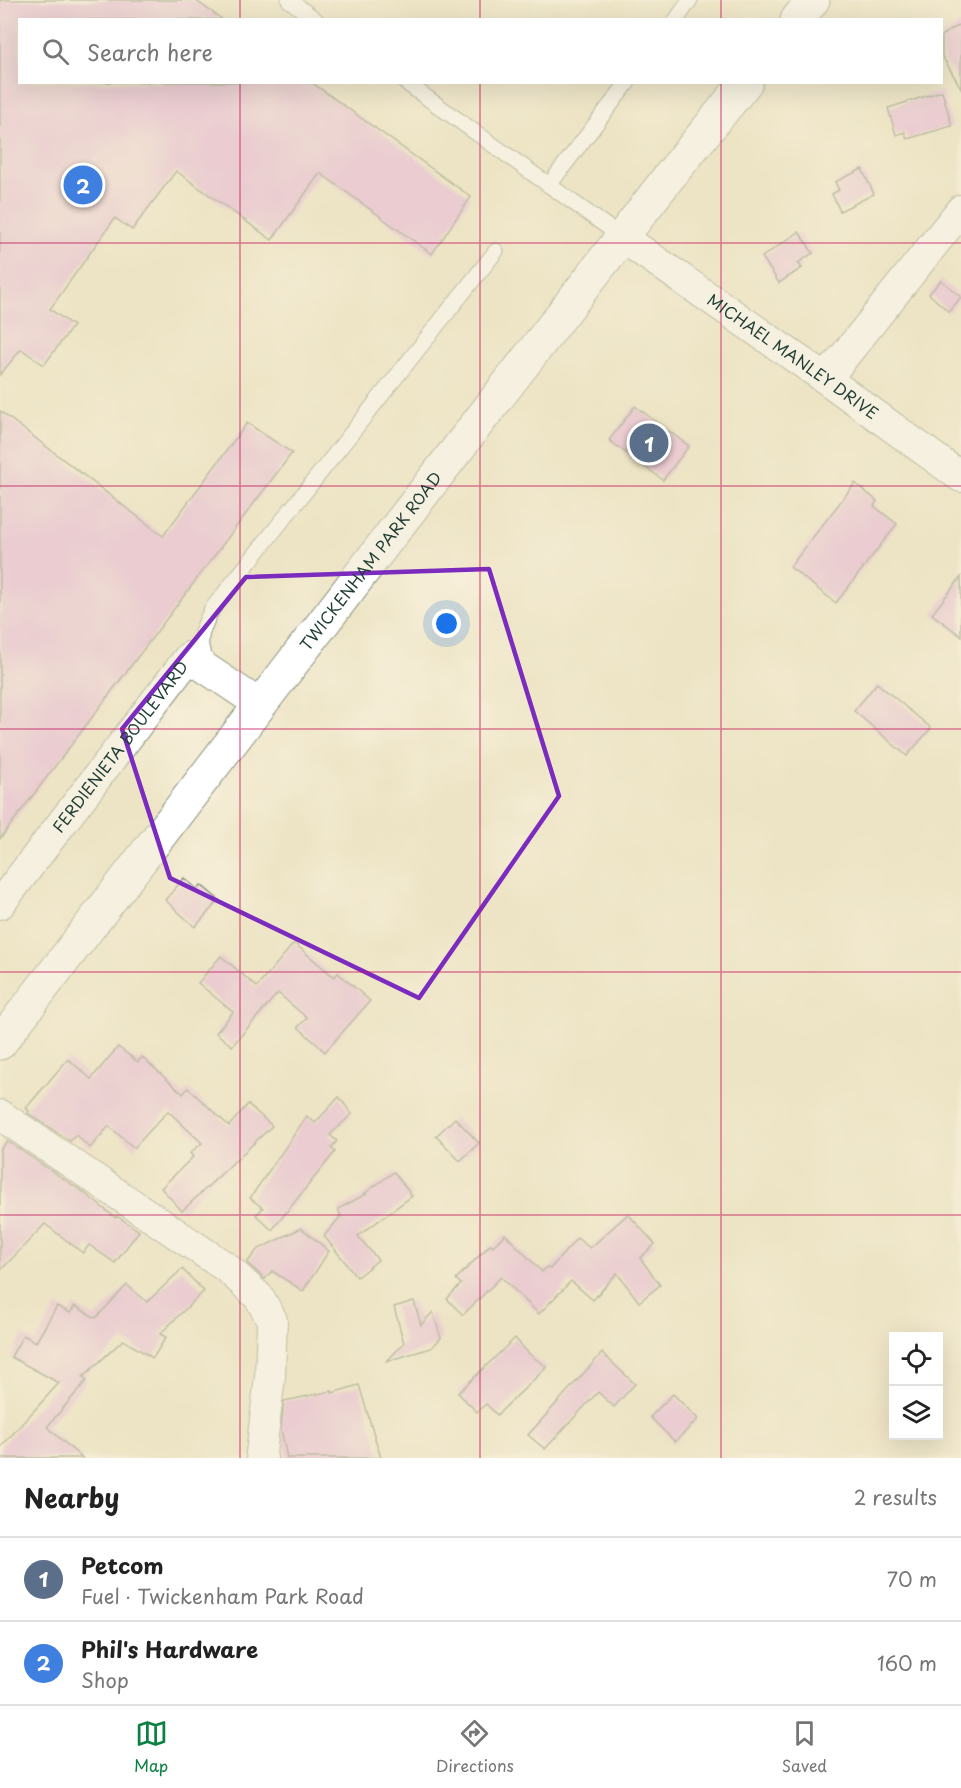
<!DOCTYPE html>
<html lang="en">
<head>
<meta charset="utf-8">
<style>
	:root { --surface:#fff; --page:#f2f2f2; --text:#222; --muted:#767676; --line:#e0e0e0; --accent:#0b8043 }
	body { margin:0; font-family:"Playpen Sans",sans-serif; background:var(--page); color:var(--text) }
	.controls { position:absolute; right:18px; bottom:18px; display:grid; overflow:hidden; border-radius:0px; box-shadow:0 6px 24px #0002 }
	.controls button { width:54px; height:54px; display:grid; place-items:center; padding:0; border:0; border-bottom:2px solid var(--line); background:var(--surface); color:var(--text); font:30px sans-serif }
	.you { position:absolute; left:447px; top:624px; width:21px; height:21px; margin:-15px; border:4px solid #fff; border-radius:50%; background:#1a73e8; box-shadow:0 0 0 9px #1a73e833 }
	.badge { display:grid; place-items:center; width:39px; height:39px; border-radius:50%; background:var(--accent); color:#fff; font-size:20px; font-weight:700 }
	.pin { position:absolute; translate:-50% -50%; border:3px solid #fff; box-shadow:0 2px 6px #0006 }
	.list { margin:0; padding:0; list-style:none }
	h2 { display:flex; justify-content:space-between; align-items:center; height:78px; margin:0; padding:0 24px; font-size:26px }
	h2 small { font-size:20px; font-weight:400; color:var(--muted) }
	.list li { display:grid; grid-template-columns:39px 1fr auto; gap:18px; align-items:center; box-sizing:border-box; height:84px; padding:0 24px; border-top:2px solid var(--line) }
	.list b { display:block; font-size:22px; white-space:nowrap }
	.list p { margin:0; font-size:20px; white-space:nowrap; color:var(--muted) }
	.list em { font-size:20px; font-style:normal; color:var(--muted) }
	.icon { flex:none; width:33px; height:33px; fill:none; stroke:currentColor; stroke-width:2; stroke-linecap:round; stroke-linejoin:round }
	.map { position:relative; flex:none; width:961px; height:1458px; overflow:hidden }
	.search { position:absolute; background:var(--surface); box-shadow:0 6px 24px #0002; left:18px; right:18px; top:18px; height:66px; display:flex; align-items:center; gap:15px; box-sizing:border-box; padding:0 21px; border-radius:0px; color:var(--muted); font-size:22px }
	.sheet { height:246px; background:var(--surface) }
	nav { display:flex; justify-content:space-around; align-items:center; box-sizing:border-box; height:84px; border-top:2px solid var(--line); background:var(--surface); font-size:16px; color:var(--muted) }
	nav a { display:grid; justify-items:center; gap:3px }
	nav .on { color:var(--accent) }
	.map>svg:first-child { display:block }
	.building { fill:#e6afdf }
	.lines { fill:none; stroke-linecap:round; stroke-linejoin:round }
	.lane-casing { stroke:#86907c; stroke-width:17 }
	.street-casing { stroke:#86907c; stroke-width:32 }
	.secondary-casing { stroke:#86907c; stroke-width:35 }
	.lane { stroke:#fff; stroke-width:15 }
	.street { stroke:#fff; stroke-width:30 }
	.secondary { stroke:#fff; stroke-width:33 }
	.marked { fill:none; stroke:#7b2cbf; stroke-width:4.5; stroke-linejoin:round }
	.grid { fill:none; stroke:#c2185b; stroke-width:1.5; stroke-opacity:0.55 }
	.labels { text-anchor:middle; stroke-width:6; stroke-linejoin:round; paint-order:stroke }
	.street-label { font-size:16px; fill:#1f3d34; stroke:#fcf5e5 }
</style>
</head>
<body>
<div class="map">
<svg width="961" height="1458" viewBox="0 0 961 1458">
	<rect width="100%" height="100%" fill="#fcf5e5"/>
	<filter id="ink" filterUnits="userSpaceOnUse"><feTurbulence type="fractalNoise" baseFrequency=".0167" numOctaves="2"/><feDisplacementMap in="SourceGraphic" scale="12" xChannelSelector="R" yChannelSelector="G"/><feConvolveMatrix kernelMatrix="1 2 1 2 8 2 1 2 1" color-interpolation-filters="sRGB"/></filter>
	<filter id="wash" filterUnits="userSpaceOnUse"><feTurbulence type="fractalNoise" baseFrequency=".008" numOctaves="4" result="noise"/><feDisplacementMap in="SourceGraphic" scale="24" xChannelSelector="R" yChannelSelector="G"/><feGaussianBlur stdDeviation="1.35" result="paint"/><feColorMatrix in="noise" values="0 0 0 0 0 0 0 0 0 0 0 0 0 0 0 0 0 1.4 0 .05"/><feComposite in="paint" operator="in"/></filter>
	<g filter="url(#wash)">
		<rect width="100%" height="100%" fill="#ede4c5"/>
		<g id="blocks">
			<g class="building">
				<path d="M0,0H195L223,20H20V82H311L471,197L432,254L320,173L272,240L176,171L132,230L115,218L50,309L73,326L44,365L21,349L0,375Z"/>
				<path d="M961,24V88L942,56V35Z"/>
				<path d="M942,91L952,126L907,139L905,132L896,135L888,108Z"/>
				<path d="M862,169L874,194L840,211L832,194L839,190L835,182Z"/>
				<path d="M799,232L813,253L798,263L802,268L779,283L762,257Z"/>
				<path d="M941,280L961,297L949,312L929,294Z"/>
				<path d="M635,406L689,446L663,480L609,440Z"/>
				<path d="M0,411L163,536L247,423L292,453L0,839Z"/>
				<path d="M855,483L877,501L874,506L897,524L836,603L790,567Z"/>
				<path d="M961,577V636L932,614Z"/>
				<path d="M877,683L931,728L907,756L854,711Z"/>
				<path d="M184,878L197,889L201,885L219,900L195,927L165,900Z"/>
				<path d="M294,943L334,977L338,973L370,1001L325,1052L298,1027L307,1018L278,993L232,1046L216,1033L233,1012L198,983L221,956L257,987Z"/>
				<path d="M118,1047L138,1062L142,1057L183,1094L188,1088L229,1126L248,1104L272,1126L182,1211L161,1188L193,1157L190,1153L202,1143L168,1111L134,1148L109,1126L90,1148L76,1135L70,1141L28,1113L29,1111L26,1108L68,1059L91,1079Z"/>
				<path d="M339,1097L352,1114L330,1135L337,1141L331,1148L335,1152L272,1230L256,1215L263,1208L250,1198L307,1116L315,1123Z"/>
				<path d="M455,1118L479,1143L460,1161L436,1136Z"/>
				<path d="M7,1141L83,1192L116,1218L117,1216L139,1231L115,1263L89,1245L83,1253L45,1224L0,1271V1150Z"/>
				<path d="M394,1172L412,1196L358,1236L378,1260L357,1277L324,1236L341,1216L338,1209L366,1194L365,1193Z"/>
				<path d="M628,1214L655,1244L640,1258L660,1285L639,1302L617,1273L593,1300L571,1281L539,1314L501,1277L463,1315L447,1299L461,1284L456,1279L491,1244L492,1247L505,1234L542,1272L547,1267L550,1269L577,1238L590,1248Z"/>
				<path d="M301,1228L329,1251L303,1291L272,1271L265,1279L247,1263L257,1250Z"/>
				<path d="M182,1269L204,1291L160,1334L166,1337L153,1358L123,1340L83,1377L87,1380L47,1427L82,1458H0V1448L59,1383L11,1357L23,1335L36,1342L57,1306L70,1313L75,1306L96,1318L127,1285L147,1302Z"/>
				<path d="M414,1301L421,1325L433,1312L441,1338L431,1348L387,1361L404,1343L394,1307Z"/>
				<path d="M515,1338L529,1354L547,1367L497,1415L486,1404L477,1412L458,1393Z"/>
				<path d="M602,1353L635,1384L614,1407L598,1392L545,1449L528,1435Z"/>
				<path d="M359,1385L381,1458H287L281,1429L284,1401L332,1391V1393Z"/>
				<path d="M673,1394L698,1419L675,1442L650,1417Z"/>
			</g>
		</g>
	</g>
	<g filter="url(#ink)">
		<use href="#blocks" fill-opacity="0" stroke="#86907c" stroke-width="1.5"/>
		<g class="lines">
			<defs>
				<g id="lane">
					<path d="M289,0L316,20"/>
					<path d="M676,20L690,0"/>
					<path d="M405,82L623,238"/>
					<path d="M549,185L628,82"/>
					<path d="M208,665C195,642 201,631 212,609L496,251"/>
				</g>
				<g id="street">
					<path id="s1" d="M623,238L826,379L961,477"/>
					<path d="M826,379L961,210"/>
					<path id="s2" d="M0,904L189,657L259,704"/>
					<path d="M0,1115L227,1268L259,1297L272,1320L270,1376L261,1453L262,1458"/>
				</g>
				<g id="secondary">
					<path d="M797,20L813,0"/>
					<path id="s3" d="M0,1043L400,523L668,178L746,82"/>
				</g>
			</defs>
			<use href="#lane" class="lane-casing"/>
			<use href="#street" class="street-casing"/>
			<use href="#secondary" class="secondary-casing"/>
			<use href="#lane" class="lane"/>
			<use href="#street" class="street"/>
			<use href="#secondary" class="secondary"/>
		</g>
	</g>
	<path d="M0 0H961V1458H0ZM489,569L559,796L419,998L170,878L122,729L246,577Z" fill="#ede4c5" fill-opacity=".55" fill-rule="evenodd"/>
	<path class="marked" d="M489,569L559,796L419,998L170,878L122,729L246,577Z"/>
	<path class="grid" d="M240,0V20M480,0V20M721,0V20M240,82V1458M480,82V1458M721,82V1458M0,243H961M0,486H961M0,729H961M0,972H961M0,1215H961"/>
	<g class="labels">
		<g class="street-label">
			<text dy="6" stroke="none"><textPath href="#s1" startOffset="207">MICHAEL MANLEY DRIVE</textPath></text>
			<text dy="6" stroke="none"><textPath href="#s3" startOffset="608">TWICKENHAM PARK ROAD</textPath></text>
			<text dy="6" stroke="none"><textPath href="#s2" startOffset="198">FERDIENIETA BOULEVARD</textPath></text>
		</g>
	</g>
</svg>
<div class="controls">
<button><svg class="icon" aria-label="locate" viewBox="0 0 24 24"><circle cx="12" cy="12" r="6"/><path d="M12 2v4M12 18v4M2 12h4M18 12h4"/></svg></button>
<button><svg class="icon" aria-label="layers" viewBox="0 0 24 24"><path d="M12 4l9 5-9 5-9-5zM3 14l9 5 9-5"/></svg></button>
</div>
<div class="you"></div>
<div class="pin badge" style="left:649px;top:443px;background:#5c6f8a">1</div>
<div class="pin badge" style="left:83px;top:185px;background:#3f7fe0">2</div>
<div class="search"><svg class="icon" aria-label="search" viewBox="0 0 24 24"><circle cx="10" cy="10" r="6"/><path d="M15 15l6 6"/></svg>Search here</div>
</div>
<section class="sheet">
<h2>Nearby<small>2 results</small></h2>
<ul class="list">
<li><span class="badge" style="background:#5c6f8a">1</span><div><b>Petcom</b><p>Fuel · Twickenham Park Road</p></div><em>70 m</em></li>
<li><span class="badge" style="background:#3f7fe0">2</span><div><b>Phil's Hardware</b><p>Shop</p></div><em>160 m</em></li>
</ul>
</section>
<nav>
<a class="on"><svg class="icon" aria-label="map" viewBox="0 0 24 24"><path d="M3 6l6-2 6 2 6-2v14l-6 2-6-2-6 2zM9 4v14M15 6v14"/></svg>Map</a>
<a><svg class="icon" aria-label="directions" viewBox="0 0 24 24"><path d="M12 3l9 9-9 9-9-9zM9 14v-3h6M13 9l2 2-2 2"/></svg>Directions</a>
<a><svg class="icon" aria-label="saved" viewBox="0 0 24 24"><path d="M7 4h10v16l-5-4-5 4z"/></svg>Saved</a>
</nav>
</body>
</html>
